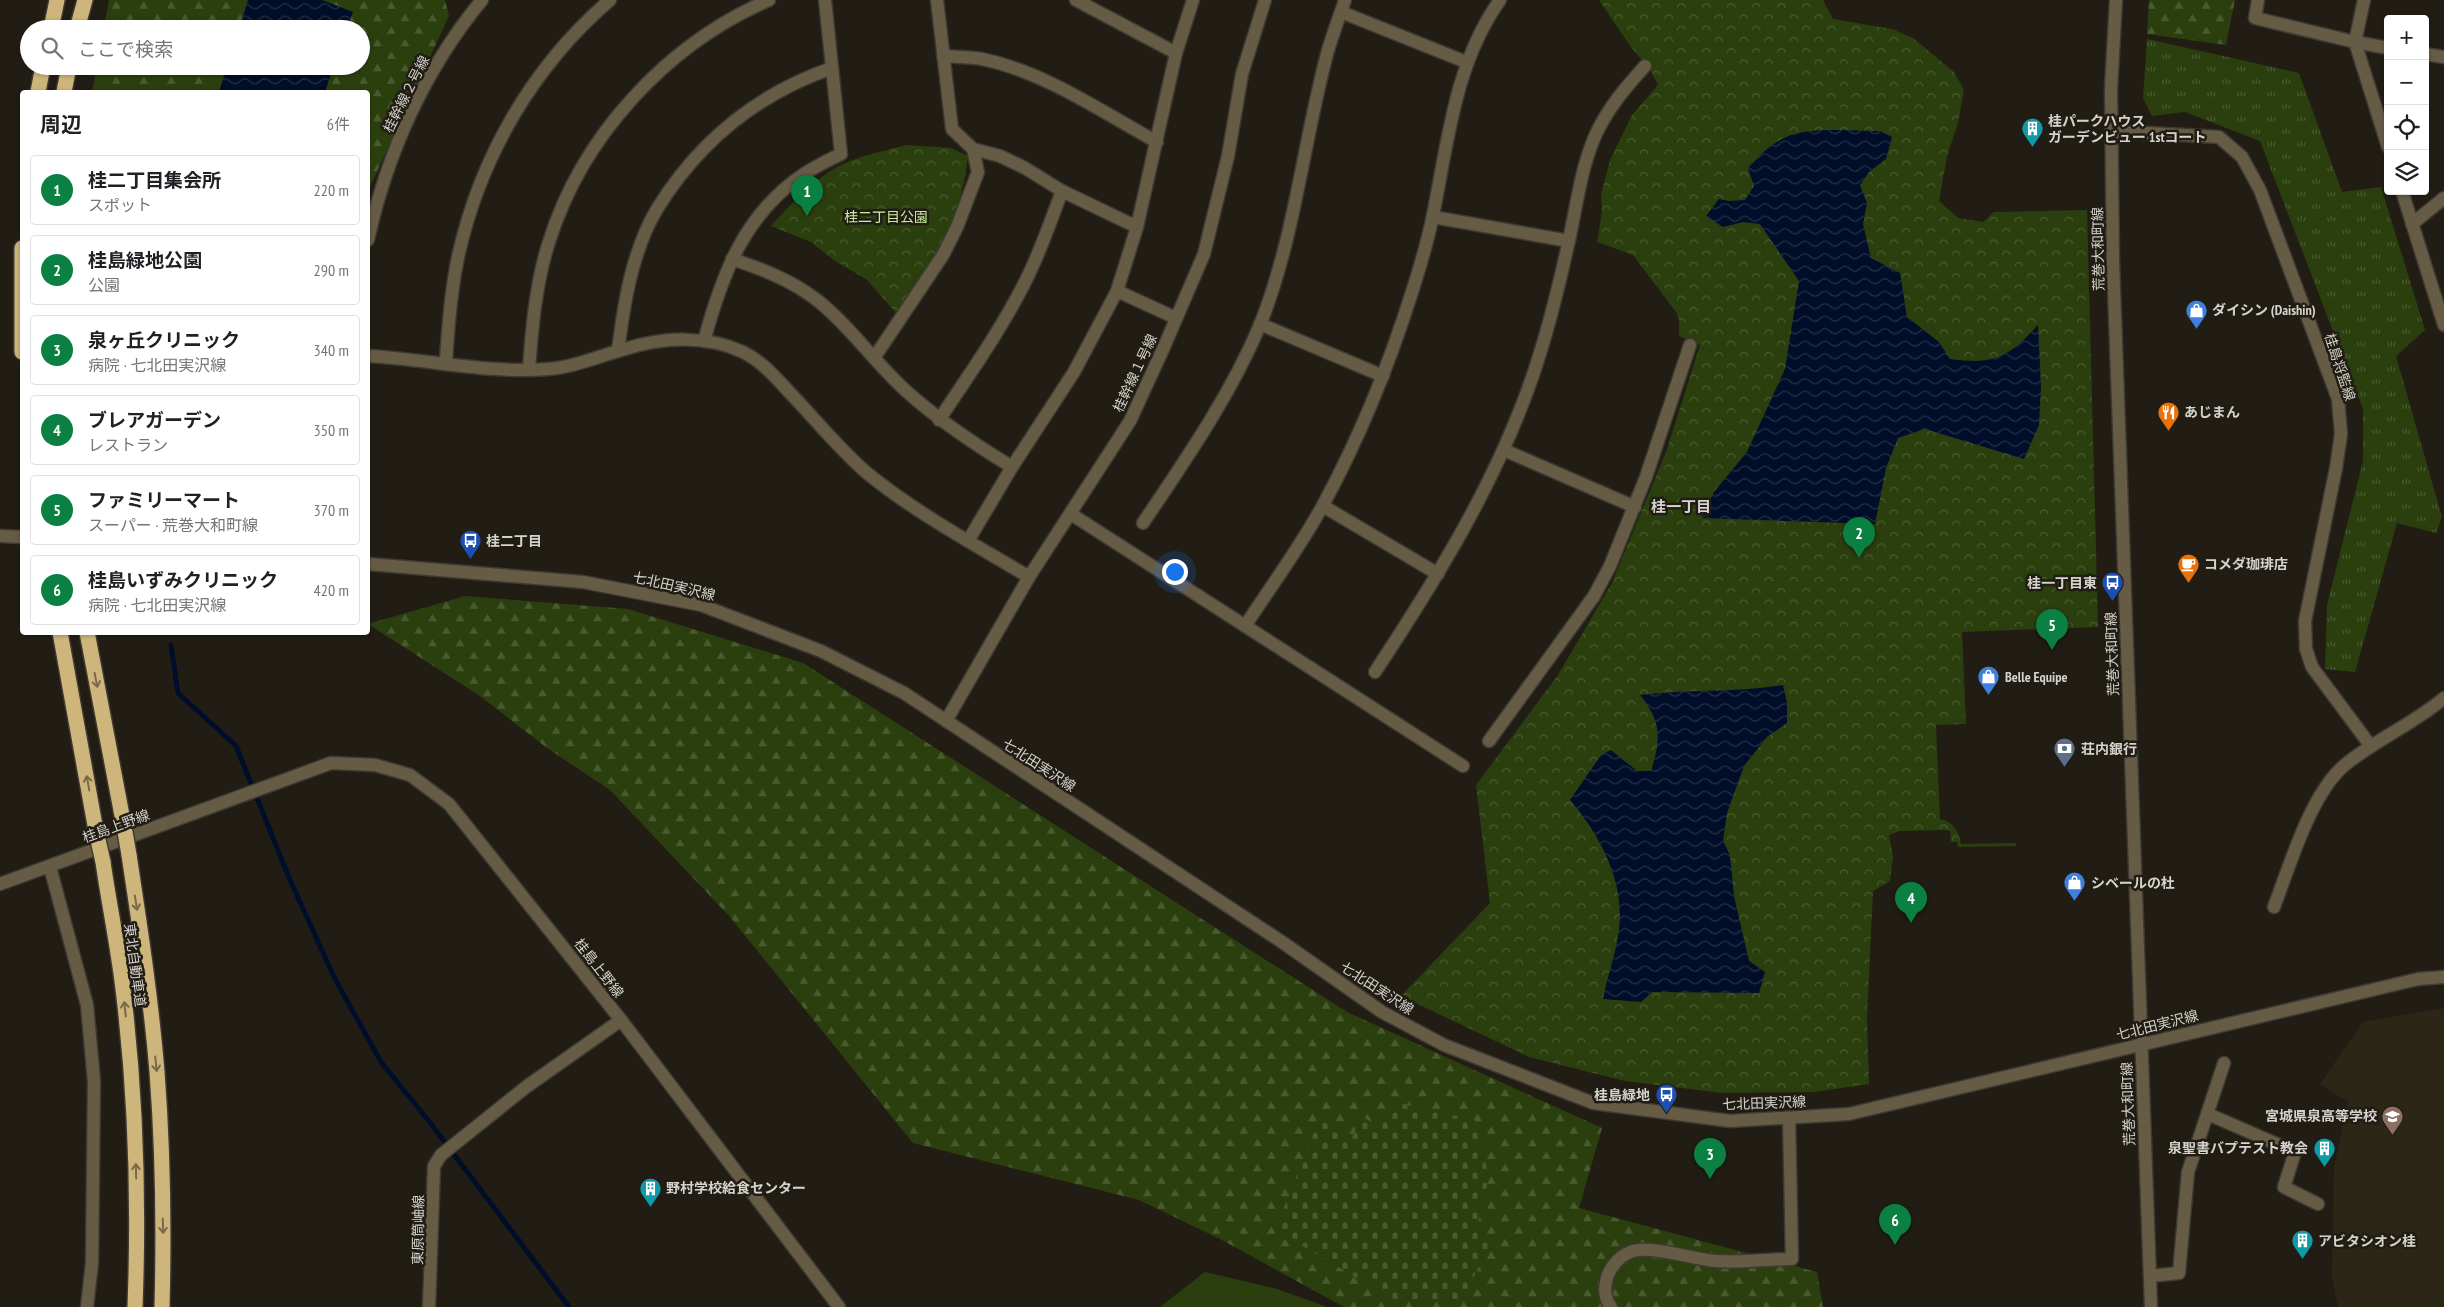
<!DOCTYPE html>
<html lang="ja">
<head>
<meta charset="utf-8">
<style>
	:root { --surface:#fff; --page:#f2f2f2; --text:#202124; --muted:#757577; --line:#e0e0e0; --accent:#0b8043 }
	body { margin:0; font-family:"PT Sans Narrow","Noto Sans JP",sans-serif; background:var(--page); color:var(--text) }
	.controls { position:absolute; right:15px; top:15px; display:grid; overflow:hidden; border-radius:5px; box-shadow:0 1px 4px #0004 }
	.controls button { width:45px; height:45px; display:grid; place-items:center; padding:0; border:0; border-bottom:1px solid var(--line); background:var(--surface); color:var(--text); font:25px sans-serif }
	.you { position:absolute; left:1174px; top:571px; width:18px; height:18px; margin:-12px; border:4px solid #fff; border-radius:50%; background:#1a73e8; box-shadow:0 0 0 8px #1a73e833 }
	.badge { display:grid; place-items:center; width:32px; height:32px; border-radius:50%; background:var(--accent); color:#fff; font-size:16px; font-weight:700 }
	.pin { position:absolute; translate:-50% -41px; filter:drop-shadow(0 1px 2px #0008) }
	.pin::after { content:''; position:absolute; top:26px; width:18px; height:15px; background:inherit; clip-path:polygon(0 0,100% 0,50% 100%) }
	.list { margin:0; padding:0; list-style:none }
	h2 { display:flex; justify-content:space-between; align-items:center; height:65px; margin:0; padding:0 20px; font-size:21px }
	h2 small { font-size:16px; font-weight:400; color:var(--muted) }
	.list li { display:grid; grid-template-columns:32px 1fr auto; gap:15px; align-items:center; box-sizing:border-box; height:70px; margin:0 10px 10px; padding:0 10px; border:1px solid var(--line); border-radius:5px }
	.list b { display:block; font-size:19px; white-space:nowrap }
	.list p { margin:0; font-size:16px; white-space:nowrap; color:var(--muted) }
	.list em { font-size:16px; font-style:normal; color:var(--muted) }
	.icon { flex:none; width:28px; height:28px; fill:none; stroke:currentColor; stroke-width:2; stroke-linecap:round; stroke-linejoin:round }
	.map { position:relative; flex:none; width:2444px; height:1307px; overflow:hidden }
	.search { position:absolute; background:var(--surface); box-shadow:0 1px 4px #0004; left:20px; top:20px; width:350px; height:55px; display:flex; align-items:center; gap:12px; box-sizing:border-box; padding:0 18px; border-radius:28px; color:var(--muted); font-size:19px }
	.panel { position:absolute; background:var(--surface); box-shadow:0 1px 4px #0004; left:20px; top:90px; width:350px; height:545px; border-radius:5px }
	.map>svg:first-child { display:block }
	.built { fill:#2c2617 }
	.grass { fill:url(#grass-tufts) }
	.forest { fill:url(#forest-firs) }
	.cemetery { fill:url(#cemetery-stones) }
	.park { fill:url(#park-crowns) }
	.garden { fill:#2b3f0e }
	.water { fill:url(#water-waves) }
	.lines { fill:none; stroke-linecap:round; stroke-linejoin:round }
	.stream { stroke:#000e2a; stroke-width:5 }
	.minor-casing { stroke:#3e3a32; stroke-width:15 }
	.highway-casing { stroke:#3e3a32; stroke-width:18 }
	.minor { stroke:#665c46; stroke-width:12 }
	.highway { stroke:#ceb57b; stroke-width:15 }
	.highway-bridge-casing { stroke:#3e3a32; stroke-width:18; stroke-linecap:butt }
	.highway-bridge { stroke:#ceb57b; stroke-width:15 }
	.oneway { stroke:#786948 }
	.labels { text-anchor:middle; stroke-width:5; stroke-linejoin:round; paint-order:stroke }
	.street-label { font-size:14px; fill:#d5d3cd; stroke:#211d14 }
	.poi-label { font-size:14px; font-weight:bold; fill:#d5d3cd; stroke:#211d14; text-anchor:start }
	.park-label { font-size:14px; fill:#c7ec9d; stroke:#211d14 }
	.neighbourhood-label { font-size:15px; font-weight:bold; fill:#d5d3cd; stroke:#211d14 }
</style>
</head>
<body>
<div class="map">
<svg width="2444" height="1307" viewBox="0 0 2444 1307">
	<defs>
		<pattern id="grass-tufts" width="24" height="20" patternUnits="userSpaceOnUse" patternTransform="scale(1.25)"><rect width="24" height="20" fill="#2b3f0e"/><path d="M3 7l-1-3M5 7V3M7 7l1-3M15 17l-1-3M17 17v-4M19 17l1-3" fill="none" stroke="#495a30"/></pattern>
		<pattern id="forest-firs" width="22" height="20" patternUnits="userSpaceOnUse" patternTransform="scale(1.25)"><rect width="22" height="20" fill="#2b3f0e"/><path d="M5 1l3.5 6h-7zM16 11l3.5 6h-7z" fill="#495a30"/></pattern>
		<pattern id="cemetery-stones" width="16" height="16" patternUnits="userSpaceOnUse" patternTransform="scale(1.25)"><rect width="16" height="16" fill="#2b3f0e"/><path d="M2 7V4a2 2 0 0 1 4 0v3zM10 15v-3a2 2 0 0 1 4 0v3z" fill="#495a30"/></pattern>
		<pattern id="park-crowns" width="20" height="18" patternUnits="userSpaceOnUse" patternTransform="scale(1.25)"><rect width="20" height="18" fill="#2b3f0e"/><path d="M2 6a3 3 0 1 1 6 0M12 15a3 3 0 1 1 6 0" fill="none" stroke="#495a30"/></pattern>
		<pattern id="water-waves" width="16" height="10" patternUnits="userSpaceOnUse" patternTransform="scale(1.25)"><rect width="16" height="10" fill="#000e2a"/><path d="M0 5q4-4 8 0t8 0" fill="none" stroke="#243048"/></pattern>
	</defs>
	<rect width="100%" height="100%" fill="#211d14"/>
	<path class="built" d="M2444,1008V1307H2338L2332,1277L2334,1168L2348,1102L2320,1084L2363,1022Z"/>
	<path class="grass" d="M2147,39L2299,73L2342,192L2381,187L2425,330L2396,356L2442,517L2436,533L2397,523L2355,672L2325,669L2327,605L2363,461V409L2260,141L2185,112L2152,116L2143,98Z"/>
	<g class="forest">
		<path d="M109,0H445L449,16L368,191V92H92L97,66H361V29H104Z"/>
		<path d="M2149,0H2235L2226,45L2147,34Z"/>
		<path d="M465,596L628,609L803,663L1347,1012L1602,1128L1579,1208L1817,1272L1823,1307H1344L1220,1239L1139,1200L913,1143L730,917L610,790L547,748L480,696L368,624Z"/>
	</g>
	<path class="cemetery" d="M1403,1104L1475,1120L1489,1177L1476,1232L1491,1244L1459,1304L1393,1299L1275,1230L1319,1120L1353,1136L1361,1116L1379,1126Z"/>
	<g class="park">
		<path d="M1599,0H1823L1833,19L1892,29L1913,38L1954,72L1964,90L1958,123L1947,156L1939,201L1958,218L1983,222L1994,212L2087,210L2098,627L1962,632L1966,724L1936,725L1940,819C1953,821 1959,832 1961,844L2016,843V846L1958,847L1957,842H1951L1950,831L1947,830L1900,831L1889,835L1893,857L1890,881L1873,891L1867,1019L1869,1084L1814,1092L1722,1093L1625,1081L1529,1057L1401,996L1490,903L1476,785L1558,675L1612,583L1666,452L1700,345L1679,336V320L1676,312L1633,255L1597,242L1602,212L1601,195L1610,160L1632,115L1658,85L1651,71L1631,47Z"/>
		<path d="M906,145L951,148L968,156C961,221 934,262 897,314L866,279L835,261L811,242L771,226C790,205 812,181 837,167C858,156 884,151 906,145Z"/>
	</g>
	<path class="garden" d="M1205,1272L1277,1289L1327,1307H1160Z"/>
	<g class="water">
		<path d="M248,0H322L353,12L347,29H239Z"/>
		<path d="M227,66H334L325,92H219Z"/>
		<path d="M1880,131L1892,137L1886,159L1869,172L1860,185L1867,203L1863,224L1871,258L1900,273L1907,317L1939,342L1950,359C1995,365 2008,358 2038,325L2041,387L2039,425L2024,459L1925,429L1898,438L1886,468L1875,524L1701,518L1714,492L1747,452L1785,369L1799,281L1760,224L1743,222L1723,227L1706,216L1719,199L1729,201L1745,200L1754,186L1748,168C1758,157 1770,144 1784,138C1809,126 1852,131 1880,131Z"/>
		<path d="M1783,685L1787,703V723L1767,737L1744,766L1727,813L1723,841L1730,855L1734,896L1749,961L1765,972L1759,993L1652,992L1641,1002L1603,999C1607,977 1615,957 1618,936C1627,885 1602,838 1570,800L1601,755L1611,750L1637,771H1651C1661,739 1662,722 1640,695C1687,689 1735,693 1783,685Z"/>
	</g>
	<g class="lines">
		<path class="stream" d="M171,645L178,693L236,746L290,880L335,979L381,1062L428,1120L569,1307"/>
		<defs>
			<g id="minor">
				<path d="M1076,0L1176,53"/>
				<path d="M2116,0L2111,89L2113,262L2151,1307"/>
				<path d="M2258,0L2255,18L2355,42L2388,48"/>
				<path d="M2364,0L2355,42L2388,147"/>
				<path d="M1341,12L1466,62"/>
				<path d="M2425,54L2444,57"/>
				<path d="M943,56C956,57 969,57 982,59C1045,72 1102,112 1157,142"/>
				<path d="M2112,131L2219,137L2242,157L2260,190L2338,399L2341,434L2336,468L2305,621L2306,649L2312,667L2370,745"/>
				<path d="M973,149L1000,156L1025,168L1062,191L1137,227"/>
				<path d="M2402,191L2444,325"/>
				<path d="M1433,217L1569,241"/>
				<path d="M2412,224L2444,198"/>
				<path d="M368,240C387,153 425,69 482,0"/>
				<path d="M732,259C762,269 791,280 817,300C850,326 874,362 905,390C938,420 974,444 1012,467"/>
				<path d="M1117,291L1176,318"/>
				<path d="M1260,324L1383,376"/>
				<path d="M704,341C722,275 744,214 804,174C816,166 829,160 841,154L825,0"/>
				<path d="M618,351C624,303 632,251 657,209C699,141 757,94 832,68"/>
				<path d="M368,356C427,359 489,374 548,369C575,367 599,356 625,349C663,337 706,335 743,352C763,362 776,378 791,394C816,420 839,449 867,473C916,513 974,544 1029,577"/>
				<path d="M874,358L943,255L957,227L978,172L973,149L952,129L937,0"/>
				<path d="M446,362C448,327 451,291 458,257C480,157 533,66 610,0"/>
				<path d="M529,369C532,327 536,282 549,242C582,136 667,44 769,0"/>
				<path d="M939,420C968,376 999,333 1023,286C1039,256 1050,223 1062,191"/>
				<path d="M1504,450L1635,507"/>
				<path d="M1323,506L1438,574"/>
				<path d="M1071,514L1463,766"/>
				<path d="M1143,523C1186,459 1230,396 1260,325C1295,237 1303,144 1327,54C1332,36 1339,18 1345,0"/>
				<path d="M0,536L22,537"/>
				<path d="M968,541L1012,467L1074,372L1117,291L1137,227L1176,53L1193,0"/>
				<path d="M368,564L583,582L701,605L821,651L904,693L1282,942L1382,1012L1444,1045L1593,1103L1730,1121L1849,1114L2418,979L2444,977"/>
				<path d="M1245,626C1271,586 1301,546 1323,505C1360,437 1389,365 1412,292C1420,267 1428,240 1433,215C1448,141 1455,63 1500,0"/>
				<path d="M1375,672C1437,578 1496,483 1533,375C1548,331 1559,286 1569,240C1577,204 1581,167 1596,134C1608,108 1626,87 1645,66"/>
				<path d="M946,721L1029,577L1130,421L1164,347L1204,254L1228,156L1242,74L1265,0"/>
				<path d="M1489,741L1594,596L1610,566L1646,477L1690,345"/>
				<path d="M50,867L87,1005L94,1081L92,1263L87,1307"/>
				<path d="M0,884L331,763L375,765L410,775L449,804L621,1020L839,1307"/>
				<path d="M2274,907C2290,865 2311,792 2346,764C2377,739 2413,724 2444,698"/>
				<path d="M2208,1114L2295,1152L2284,1187L2318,1204"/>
				<path d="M2150,1276L2179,1273L2188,1172L2224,1063"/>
				<path d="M429,1307L434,1166L441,1155L526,1087L621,1020"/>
				<path d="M1611,1307C1595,1286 1614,1252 1639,1250C1661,1248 1692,1259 1715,1261C1740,1263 1767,1259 1792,1259L1789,1118"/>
			</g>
			<g id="highway">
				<path d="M51,29L57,0"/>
				<path d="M77,29L85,0"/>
				<path d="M38,92L43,66"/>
				<path d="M64,92L69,66"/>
				<path d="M22,248V352"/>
				<path d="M60,632L96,831"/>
				<path d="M87,632L124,826"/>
				<path d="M129,855C140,927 151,999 157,1072C163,1150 164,1229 162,1307"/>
				<path d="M103,862C109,904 118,946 123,989C136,1095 139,1201 135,1307"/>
			</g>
		</defs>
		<use href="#minor" class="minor-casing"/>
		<use href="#highway" class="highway-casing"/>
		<use href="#minor" class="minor"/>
		<use href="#highway" class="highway"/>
		<defs>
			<g id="highway-bridge">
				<path d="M124,826L129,855"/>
				<path d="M96,831L103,862"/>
			</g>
		</defs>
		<use href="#highway-bridge" class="highway-bridge-casing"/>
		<use href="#highway-bridge" class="highway-bridge"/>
	</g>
	<defs><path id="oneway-shaft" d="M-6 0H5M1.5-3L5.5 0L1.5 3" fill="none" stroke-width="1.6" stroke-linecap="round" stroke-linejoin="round" transform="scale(1.25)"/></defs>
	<g class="oneway">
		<use href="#oneway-shaft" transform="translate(96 680) rotate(79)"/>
		<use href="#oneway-shaft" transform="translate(88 783) rotate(-100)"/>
		<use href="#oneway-shaft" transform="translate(136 903) rotate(81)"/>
		<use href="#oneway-shaft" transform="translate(125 1009) rotate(-96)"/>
		<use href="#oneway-shaft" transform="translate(156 1064) rotate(84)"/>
		<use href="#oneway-shaft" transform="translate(136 1171) rotate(-91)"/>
		<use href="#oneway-shaft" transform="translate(163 1226) rotate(88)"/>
	</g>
	<defs>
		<symbol id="building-pin" viewBox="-11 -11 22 30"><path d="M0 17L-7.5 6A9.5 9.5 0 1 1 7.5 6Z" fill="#0f9aa8" stroke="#211d14"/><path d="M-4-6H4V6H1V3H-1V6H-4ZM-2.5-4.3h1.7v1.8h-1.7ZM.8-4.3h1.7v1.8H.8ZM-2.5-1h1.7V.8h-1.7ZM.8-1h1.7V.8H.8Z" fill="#fff"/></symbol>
		<symbol id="shop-pin" viewBox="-11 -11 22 30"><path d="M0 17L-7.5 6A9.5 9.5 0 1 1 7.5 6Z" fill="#3f7fe0" stroke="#211d14"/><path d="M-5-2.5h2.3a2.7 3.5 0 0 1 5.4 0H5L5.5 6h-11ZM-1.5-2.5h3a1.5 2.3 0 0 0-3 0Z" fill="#fff"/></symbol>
		<symbol id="restaurant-pin" viewBox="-11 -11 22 30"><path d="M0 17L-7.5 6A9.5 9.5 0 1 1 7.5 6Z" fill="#e8710a" stroke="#211d14"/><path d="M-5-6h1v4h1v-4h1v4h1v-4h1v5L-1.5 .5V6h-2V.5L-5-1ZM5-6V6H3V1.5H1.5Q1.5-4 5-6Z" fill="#fff"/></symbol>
		<symbol id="bus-pin" viewBox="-11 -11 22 30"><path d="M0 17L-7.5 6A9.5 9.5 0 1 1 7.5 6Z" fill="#1a4fb4" stroke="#211d14"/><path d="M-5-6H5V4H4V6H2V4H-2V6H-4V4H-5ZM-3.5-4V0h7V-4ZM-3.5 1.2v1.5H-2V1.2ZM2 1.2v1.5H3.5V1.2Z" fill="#fff"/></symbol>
		<symbol id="cafe-pin" viewBox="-11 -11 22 30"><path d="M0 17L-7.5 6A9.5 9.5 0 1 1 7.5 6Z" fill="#e8710a" stroke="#211d14"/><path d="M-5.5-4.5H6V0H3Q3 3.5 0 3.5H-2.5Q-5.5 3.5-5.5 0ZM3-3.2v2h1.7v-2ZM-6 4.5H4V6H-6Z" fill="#fff"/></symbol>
		<symbol id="bank-pin" viewBox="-11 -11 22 30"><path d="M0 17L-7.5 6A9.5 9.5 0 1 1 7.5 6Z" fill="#5c6f8a" stroke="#211d14"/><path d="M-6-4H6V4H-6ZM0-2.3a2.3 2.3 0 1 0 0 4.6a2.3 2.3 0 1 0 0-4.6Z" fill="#fff"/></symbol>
		<symbol id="school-pin" viewBox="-11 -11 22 30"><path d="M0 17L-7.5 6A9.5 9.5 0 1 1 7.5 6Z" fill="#8d6e63" stroke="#211d14"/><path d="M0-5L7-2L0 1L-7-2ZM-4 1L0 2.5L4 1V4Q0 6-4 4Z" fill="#fff"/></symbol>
	</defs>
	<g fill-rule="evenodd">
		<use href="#building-pin" x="2020" y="116" width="25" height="34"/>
		<use href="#shop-pin" x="2184" y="298" width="25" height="34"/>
		<use href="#restaurant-pin" x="2156" y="400" width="25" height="34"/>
		<use href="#bus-pin" x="458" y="528" width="25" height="34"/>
		<use href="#cafe-pin" x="2176" y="552" width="25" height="34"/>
		<use href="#bus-pin" x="2100" y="570" width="25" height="34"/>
		<use href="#shop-pin" x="1976" y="664" width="25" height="34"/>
		<use href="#bank-pin" x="2052" y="736" width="25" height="34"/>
		<use href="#shop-pin" x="2062" y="870" width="25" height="34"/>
		<use href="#bus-pin" x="1654" y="1082" width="25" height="34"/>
		<use href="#school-pin" x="2380" y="1104" width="25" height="34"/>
		<use href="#building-pin" x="2312" y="1136" width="25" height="34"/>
		<use href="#building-pin" x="638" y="1176" width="25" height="34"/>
		<use href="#building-pin" x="2290" y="1228" width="25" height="34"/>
	</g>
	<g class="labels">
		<g class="street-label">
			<text transform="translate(406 94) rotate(-63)" y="5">桂幹線２号線</text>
			<text transform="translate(2098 249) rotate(-91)" y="5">荒巻大和町線</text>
			<text transform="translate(2340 367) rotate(72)" y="5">桂島将監線</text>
			<text transform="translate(1135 373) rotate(-65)" y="5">桂幹線１号線</text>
			<text transform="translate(674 586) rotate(13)" y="5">七北田実沢線</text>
			<text transform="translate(2112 654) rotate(-92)" y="5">荒巻大和町線</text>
			<text transform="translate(1039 765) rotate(33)" y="5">七北田実沢線</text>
			<text transform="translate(116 826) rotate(-20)" y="5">桂島上野線</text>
			<text transform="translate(135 965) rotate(82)" y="5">東北自動車道</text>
			<text transform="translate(599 968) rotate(52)" y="5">桂島上野線</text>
			<text transform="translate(1377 988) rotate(33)" y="5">七北田実沢線</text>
			<text transform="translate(2157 1025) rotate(-14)" y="5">七北田実沢線</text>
			<text transform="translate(1764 1103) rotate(-2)" y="5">七北田実沢線</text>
			<text transform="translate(2128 1104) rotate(-92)" y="5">荒巻大和町線</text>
			<text transform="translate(418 1230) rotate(-89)" y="5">東原筒岫線</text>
		</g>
		<g class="poi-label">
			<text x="2048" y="126">桂パークハウス<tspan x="2048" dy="16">ガーデンビュー 1stコート</tspan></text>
			<text x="2212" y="315">ダイシン (Daishin)</text>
			<text x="2184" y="417">あじまん</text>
			<text x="486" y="546">桂二丁目</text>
			<text x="2204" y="569">コメダ珈琲店</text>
			<text x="2097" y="588" text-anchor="end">桂一丁目東</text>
			<text x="2005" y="682">Belle Equipe</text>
			<text x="2081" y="754">荘内銀行</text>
			<text x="2091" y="888">シベールの杜</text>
			<text x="1650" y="1100" text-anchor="end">桂島緑地</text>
			<text x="2377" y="1121" text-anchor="end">宮城県泉高等学校</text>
			<text x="2308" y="1153" text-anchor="end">泉聖書バプテスト教会</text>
			<text x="666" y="1193">野村学校給食センター</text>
			<text x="2318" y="1246">アビタシオン桂</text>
		</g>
		<g class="park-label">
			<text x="886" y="222">桂二丁目公園</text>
		</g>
		<g class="neighbourhood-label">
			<text x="1681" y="512">桂一丁目</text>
		</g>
	</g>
</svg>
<div class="controls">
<button>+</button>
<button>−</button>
<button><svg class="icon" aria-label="locate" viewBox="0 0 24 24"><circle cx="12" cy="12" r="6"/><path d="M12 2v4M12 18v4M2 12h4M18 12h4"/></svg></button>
<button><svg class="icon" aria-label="layers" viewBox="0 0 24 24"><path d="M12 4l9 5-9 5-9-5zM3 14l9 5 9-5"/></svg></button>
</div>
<div class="you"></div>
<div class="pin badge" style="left:807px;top:216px">1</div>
<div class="pin badge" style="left:1859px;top:558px">2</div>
<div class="pin badge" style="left:1710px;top:1179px">3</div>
<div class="pin badge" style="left:1911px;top:923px">4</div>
<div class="pin badge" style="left:2052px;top:650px">5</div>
<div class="pin badge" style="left:1895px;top:1245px">6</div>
<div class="search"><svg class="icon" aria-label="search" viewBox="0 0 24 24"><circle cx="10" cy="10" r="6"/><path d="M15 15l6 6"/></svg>ここで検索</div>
<section class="panel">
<h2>周辺<small>6件</small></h2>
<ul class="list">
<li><span class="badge">1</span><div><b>桂二丁目集会所</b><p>スポット</p></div><em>220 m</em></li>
<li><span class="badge">2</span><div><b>桂島緑地公園</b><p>公園</p></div><em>290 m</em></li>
<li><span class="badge">3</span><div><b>泉ヶ丘クリニック</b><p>病院 · 七北田実沢線</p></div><em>340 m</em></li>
<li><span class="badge">4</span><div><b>ブレアガーデン</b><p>レストラン</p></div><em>350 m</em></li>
<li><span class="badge">5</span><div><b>ファミリーマート</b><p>スーパー · 荒巻大和町線</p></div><em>370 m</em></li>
<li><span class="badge">6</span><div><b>桂島いずみクリニック</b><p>病院 · 七北田実沢線</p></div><em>420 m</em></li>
</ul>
</section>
</div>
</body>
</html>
